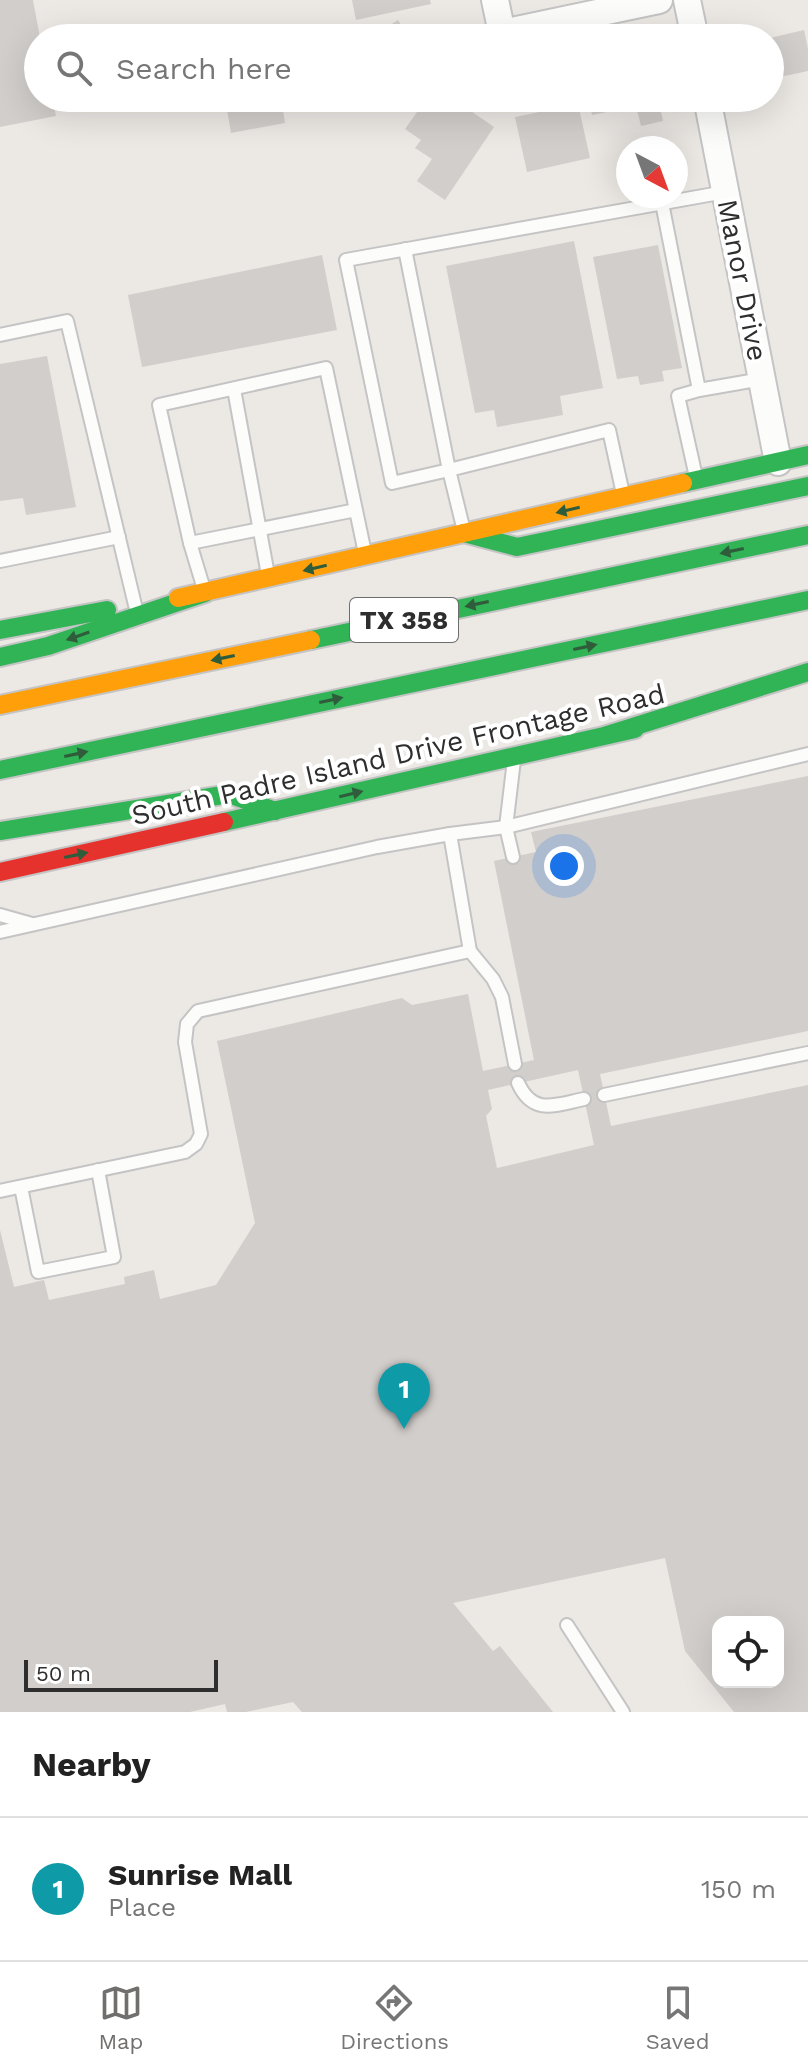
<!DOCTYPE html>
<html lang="en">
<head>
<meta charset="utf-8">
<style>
	:root { --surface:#fff; --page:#f6f6f6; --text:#222; --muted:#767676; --line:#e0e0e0; --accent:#706f6e }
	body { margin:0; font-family:"Work Sans",sans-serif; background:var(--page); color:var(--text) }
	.controls { position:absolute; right:24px; bottom:24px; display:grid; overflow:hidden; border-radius:16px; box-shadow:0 8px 32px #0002 }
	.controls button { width:72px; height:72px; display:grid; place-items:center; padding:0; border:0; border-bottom:2px solid var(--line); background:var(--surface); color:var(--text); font:40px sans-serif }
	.compass { position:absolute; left:616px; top:136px; width:72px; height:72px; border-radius:50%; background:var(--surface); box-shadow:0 8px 32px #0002; rotate:139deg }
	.scale { position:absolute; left:24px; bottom:20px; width:194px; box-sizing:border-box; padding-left:8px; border:4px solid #2e2e2e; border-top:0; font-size:22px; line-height:28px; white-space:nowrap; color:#2e2e2e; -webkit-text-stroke:6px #fff; paint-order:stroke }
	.you { position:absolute; left:564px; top:866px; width:28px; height:28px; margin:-20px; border:6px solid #fff; border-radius:50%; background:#1a73e8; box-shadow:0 0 0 12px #1a73e833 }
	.badge { display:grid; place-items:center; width:52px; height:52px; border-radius:50%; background:var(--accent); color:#fff; font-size:26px; font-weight:700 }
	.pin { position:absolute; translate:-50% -66px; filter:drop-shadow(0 2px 4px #0008) }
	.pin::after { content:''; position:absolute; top:42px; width:28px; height:24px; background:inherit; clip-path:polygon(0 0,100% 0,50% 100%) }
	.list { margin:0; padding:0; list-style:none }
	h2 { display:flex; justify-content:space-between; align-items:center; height:104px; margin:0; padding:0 32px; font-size:34px }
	h2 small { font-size:26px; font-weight:400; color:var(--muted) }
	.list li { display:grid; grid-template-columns:52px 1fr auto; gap:24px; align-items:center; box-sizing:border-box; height:144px; padding:0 32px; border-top:2px solid var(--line) }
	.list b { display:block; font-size:30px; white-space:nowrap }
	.list p { margin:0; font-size:26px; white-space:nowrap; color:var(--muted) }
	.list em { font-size:26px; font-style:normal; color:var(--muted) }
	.icon { flex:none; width:44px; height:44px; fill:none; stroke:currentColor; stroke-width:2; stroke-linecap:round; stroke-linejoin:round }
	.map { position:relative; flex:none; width:808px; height:1712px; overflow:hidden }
	.search { position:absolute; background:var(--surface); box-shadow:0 8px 32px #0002; left:24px; right:24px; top:24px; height:88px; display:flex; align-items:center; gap:20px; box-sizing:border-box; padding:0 28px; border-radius:44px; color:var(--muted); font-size:30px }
	.sheet { height:248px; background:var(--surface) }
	nav { display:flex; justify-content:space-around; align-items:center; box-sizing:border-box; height:112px; border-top:2px solid var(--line); background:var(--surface); font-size:22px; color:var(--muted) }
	nav a { display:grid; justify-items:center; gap:4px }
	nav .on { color:var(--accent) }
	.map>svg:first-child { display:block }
	.building { fill:#d1cecb; fill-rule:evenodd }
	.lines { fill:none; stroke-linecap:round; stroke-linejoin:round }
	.lane-casing { stroke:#c5c4c5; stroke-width:16 }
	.street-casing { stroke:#c5c4c5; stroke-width:30 }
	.fast-casing { stroke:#c5c4c5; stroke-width:22 }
	.slow-casing { stroke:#c5c4c5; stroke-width:22 }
	.jam-casing { stroke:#c5c4c5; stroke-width:22 }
	.lane { stroke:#fcfcfb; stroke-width:12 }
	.street { stroke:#fcfcfb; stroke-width:26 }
	.fast { stroke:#30b455; stroke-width:18 }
	.slow { stroke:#ff9f0a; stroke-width:18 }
	.jam { stroke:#e5322d; stroke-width:18 }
	.oneway { fill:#2f5d3c }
	.labels { text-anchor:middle; stroke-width:8; stroke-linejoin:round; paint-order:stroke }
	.shield { fill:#fff; stroke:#6d6d6d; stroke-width:2 }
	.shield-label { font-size:26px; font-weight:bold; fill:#2e2e2e }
	.street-label { font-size:28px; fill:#2e2e2e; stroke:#fff }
</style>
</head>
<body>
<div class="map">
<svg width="808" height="1712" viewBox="0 0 808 1712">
	<rect width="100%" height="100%" fill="#ece8e4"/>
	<g class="building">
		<path d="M0,0H33L40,38H38V98H52L56,116L0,127Z"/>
		<path d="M352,0H430L431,4L356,20Z"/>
		<path d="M398,20L409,38H370Z"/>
		<path d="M804,30L808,49V71L770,79V38Z"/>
		<path d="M225,98H281L285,123L231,133Z"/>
		<path d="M427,98H452L494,127L445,200L417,181L432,159L415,148L421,140L405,129Z"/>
		<path d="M589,98H658L663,121L641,126L636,106L592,115Z"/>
		<path d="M578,104L590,158L527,172L515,117Z"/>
		<path d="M574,241L603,388L560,396L563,415L497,427L494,410L475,413L446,266Z"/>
		<path d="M658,245L682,368L662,371L664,381L640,385L638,376L617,379L593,257Z"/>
		<path d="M322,255L337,330L142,367L128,295Z"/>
		<path d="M47,356L76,507L26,515L23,498L0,501V364Z"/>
		<path d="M808,776V1031L600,1074L611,1126L808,1085V1712H734L685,1651L665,1558L453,1603L493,1651L500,1646L553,1712H302L293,1702L246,1712H227L225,1704L190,1712H0V1230L14,1287L44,1280L49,1300L125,1284L124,1277L154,1270L160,1299L216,1285L255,1223L217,1041L402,998L412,1005L468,994L483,1071L534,1060L494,861L536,852L531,832ZM578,1070L594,1145L497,1168L486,1116L492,1109L488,1090ZM718,1622H778V1682H718Z"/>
	</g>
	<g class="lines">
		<defs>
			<g id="lane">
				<path d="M662,203L699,390L762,379"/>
				<path d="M405,249L449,470L392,483L346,260L725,192"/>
				<path d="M0,335L67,321L135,605"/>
				<path d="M234,389L268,575"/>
				<path d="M696,477L678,396L699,390"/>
				<path d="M356,510L190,543L159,405L326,368L365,553"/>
				<path d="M463,527L449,470L609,430L623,494"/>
				<path d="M190,543L203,586"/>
				<path d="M0,561L119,537"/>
				<path d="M450,834L506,827L808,754"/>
				<path d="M513,857L506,827L514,760"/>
				<path d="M0,915L32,924"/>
				<path d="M0,932L377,847L450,834L470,951L493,979L502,997L515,1064"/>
				<path d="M518,1083C533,1116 555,1105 584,1099"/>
				<path d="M604,1095L808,1053"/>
				<path d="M21,1187L38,1272L114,1257L98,1170"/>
				<path d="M0,1191L185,1152L196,1144L201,1134L185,1042L187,1024L198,1011L470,951"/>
				<path d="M567,1625L623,1712"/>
			</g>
			<g id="street">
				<path d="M495,0L502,33L659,0"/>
				<path d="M687,0L695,38"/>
				<path d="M707,98L778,462"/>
			</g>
			<g id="fast">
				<path d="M683,483L808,455"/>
				<path d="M464,533L517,547L808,486"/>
				<path d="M0,630L107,610"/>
				<path d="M311,640L808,535"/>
				<path d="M0,657L48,646L205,593"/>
				<path d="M607,735L808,672"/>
				<path d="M0,770L808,600"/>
				<path d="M224,822L635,729"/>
				<path d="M0,831L229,794L275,811"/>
			</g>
			<g id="slow">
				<path d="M178,598L683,483"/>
				<path d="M0,705L311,640"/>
			</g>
			<path id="jam" d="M0,872L224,822"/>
		</defs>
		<use href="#lane" class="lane-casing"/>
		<use href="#street" class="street-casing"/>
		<use href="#fast" class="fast-casing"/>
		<use href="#slow" class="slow-casing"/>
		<use href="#jam" class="jam-casing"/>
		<use href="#lane" class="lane"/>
		<use href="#street" class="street"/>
		<use href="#fast" class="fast"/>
		<use href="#slow" class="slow"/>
		<use href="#jam" class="jam"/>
	</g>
	<defs><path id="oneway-solid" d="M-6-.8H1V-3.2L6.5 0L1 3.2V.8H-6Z" transform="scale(2)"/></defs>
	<g class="oneway">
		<use href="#oneway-solid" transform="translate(568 510) rotate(167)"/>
		<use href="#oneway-solid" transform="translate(732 551) rotate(168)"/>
		<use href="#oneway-solid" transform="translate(315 568) rotate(167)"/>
		<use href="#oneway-solid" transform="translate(477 604) rotate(168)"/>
		<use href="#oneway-solid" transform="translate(78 636) rotate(161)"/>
		<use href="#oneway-solid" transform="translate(585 647) rotate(-12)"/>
		<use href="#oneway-solid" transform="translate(223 658) rotate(168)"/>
		<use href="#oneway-solid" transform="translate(331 700) rotate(-12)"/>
		<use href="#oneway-solid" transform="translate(76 754) rotate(-12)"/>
		<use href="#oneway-solid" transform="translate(351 794) rotate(-13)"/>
		<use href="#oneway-solid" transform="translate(76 855) rotate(-12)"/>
	</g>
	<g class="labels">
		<rect class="shield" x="350" y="598" width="108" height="44" rx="6"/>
		<g class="shield-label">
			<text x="404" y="629">TX 358</text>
		</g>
		<g class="street-label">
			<text transform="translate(743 280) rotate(79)" y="10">Manor Drive</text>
			<text transform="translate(398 754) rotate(-13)" y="10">South Padre Island Drive Frontage Road</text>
		</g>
	</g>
</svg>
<div class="controls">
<button><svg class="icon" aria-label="locate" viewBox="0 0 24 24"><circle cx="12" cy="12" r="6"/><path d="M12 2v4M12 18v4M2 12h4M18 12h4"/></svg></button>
</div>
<svg class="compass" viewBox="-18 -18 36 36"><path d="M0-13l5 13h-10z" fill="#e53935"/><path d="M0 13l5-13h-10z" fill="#767676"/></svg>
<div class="scale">50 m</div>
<div class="you"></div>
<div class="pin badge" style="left:404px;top:1429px;background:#0f9aa8">1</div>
<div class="search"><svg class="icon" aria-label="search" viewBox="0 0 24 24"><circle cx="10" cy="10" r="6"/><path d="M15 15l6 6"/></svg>Search here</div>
</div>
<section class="sheet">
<h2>Nearby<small></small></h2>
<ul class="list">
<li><span class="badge" style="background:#0f9aa8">1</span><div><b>Sunrise Mall</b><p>Place</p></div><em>150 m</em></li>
</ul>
</section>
<nav>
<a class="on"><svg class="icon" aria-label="map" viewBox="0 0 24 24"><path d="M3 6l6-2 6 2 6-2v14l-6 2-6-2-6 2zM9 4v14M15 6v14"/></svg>Map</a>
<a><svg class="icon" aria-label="directions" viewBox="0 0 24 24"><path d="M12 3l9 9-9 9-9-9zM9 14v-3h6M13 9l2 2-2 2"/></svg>Directions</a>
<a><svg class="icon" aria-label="saved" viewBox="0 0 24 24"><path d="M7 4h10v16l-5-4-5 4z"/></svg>Saved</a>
</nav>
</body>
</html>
